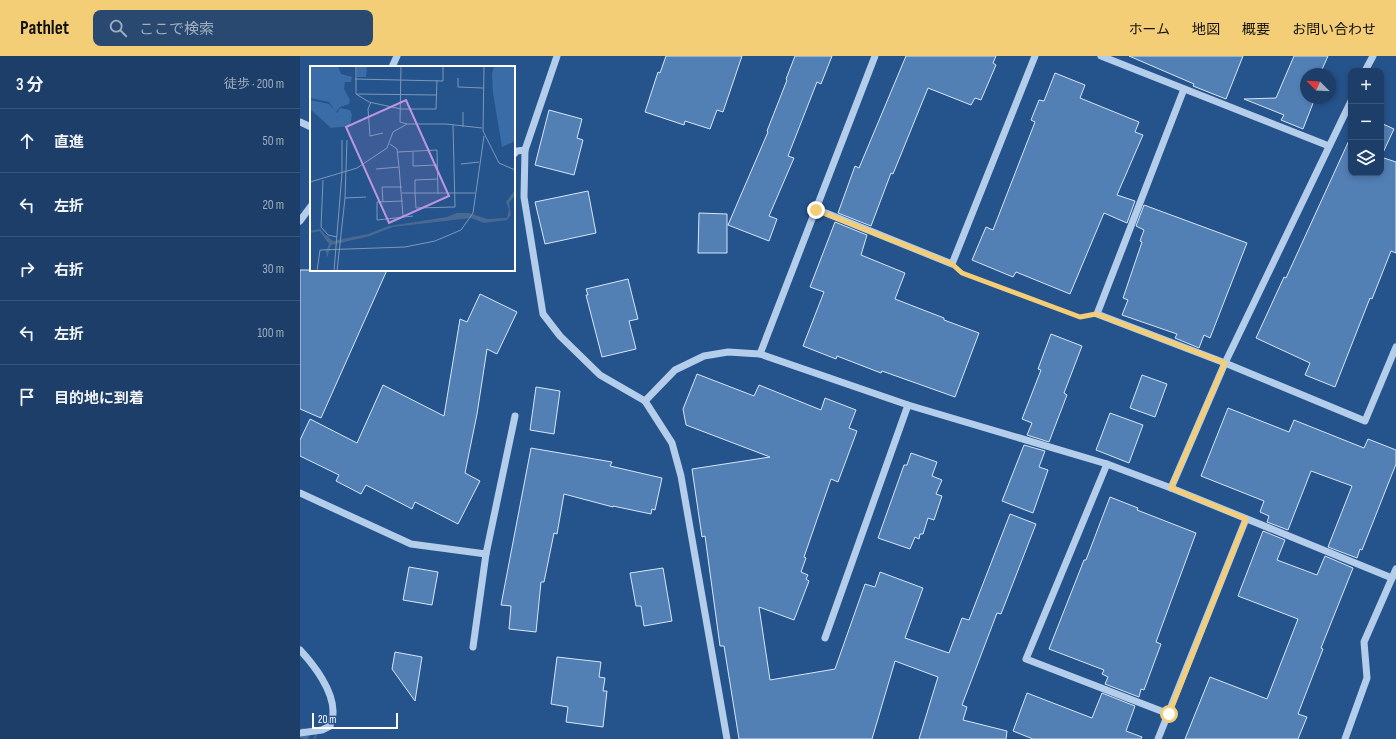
<!DOCTYPE html>
<html lang="ja">
<head>
<meta charset="utf-8">
<style>
	:root { --surface:#1c3e68; --page:#294971; --text:#f1f3f6; --muted:#a0aec0; --line:#3a577c; --accent:#f4ce77 }
	body { margin:0; font-family:"Sofia Sans Condensed","Noto Sans JP",sans-serif; background:var(--page); color:var(--text) }
	.controls { position:absolute; right:12px; top:12px; display:grid; overflow:hidden; border-radius:8px; box-shadow:0 2px 6px #0003 }
	.controls button { width:36px; height:36px; display:grid; place-items:center; padding:0; border:0; border-bottom:1px solid var(--line); background:var(--surface); color:var(--text); font:20px sans-serif }
	.compass { position:absolute; left:1000px; top:12px; width:36px; height:36px; border-radius:50%; background:var(--surface); box-shadow:0 2px 6px #0003; rotate:294deg }
	.scale { position:absolute; left:12px; bottom:10px; width:86px; box-sizing:border-box; padding-left:4px; border:2px solid #fff; border-top:0; font-size:11px; line-height:14px; white-space:nowrap; color:#fff; -webkit-text-stroke:3px #25538b; paint-order:stroke }
	.stop { position:absolute; width:12px; height:12px; margin:-9px; border:3px solid #f4ce77; border-radius:50%; background:#fff }
	.stop.end { background:#f4ce77; border-color:#fff; box-shadow:0 1px 4px #0008 }
	.list { margin:0; padding:0; list-style:none }
	h2 { display:flex; justify-content:space-between; align-items:center; height:52px; margin:0; padding:0 16px; font-size:17px }
	h2 small { font-size:13px; font-weight:400; color:var(--muted) }
	.list li { display:grid; grid-template-columns:26px 1fr auto; gap:12px; align-items:center; box-sizing:border-box; height:64px; padding:0 16px; border-top:1px solid var(--line) }
	.list b { display:block; font-size:15px; white-space:nowrap }
	.list em { font-size:13px; font-style:normal; color:var(--muted) }
	.icon { flex:none; width:22px; height:22px; fill:none; stroke:currentColor; stroke-width:2; stroke-linecap:round; stroke-linejoin:round }
	.map { position:relative; flex:none; width:1096px; height:683px; overflow:hidden }
	header { display:flex; align-items:center; gap:24px; box-sizing:border-box; height:56px; padding:0 20px; background:var(--accent); color:#111 }
	header strong { font-size:19px }
	nav { display:flex; gap:22px; margin-inline-start:auto; font-size:14px }
	.search { width:280px; height:36px; background:var(--page); display:flex; align-items:center; gap:10px; box-sizing:border-box; padding:0 14px; border-radius:8px; color:var(--muted); font-size:15px }
	main { display:flex }
	aside { flex:1; background:var(--surface) }
	.map>svg:first-child { display:block }
	.building { fill:#527fb4; stroke:#d7e6f8 }
	.lines { fill:none; stroke-linecap:round; stroke-linejoin:round }
	.major-tunnel { stroke:#466d9c; stroke-width:10; stroke-dasharray:10 5; stroke-linecap:butt }
	.path { stroke:#b3cdea; stroke-width:2.5; stroke-dasharray:2 3; stroke-linecap:butt }
	.minor { stroke:#b3cdea; stroke-width:7 }
	.route { stroke:#f4ce77; stroke-width:5 }
	.inset-river { fill:none; stroke:#486991; stroke-width:2 }
	.inset-road { fill:none; stroke:#7c98b9; stroke-width:1 }
	.view { fill:#bd96df; fill-opacity:0.15; stroke:#bd96df; stroke-width:2 }
	.inset-edge { fill:none; stroke:#fff; stroke-width:2 }
</style>
</head>
<body>
<header>
<strong>Pathlet</strong>
<div class="search"><svg class="icon" aria-label="search" viewBox="0 0 24 24"><circle cx="10" cy="10" r="6"/><path d="M15 15l6 6"/></svg>ここで検索</div>
<nav><a>ホーム</a><a>地図</a><a>概要</a><a>お問い合わせ</a></nav>
</header>
<main>
<aside>
<h2>3 分<small>徒歩 · 200 m</small></h2>
<ul class="list">
<li><svg class="icon" aria-label="ahead" viewBox="0 0 24 24"><path d="M12 20V5M6 11l6-6 6 6"/></svg><div><b>直進</b></div><em>50 m</em></li>
<li><svg class="icon" aria-label="left" viewBox="0 0 24 24"><path d="M17 20v-9H6M10 6l-5 5 5 5"/></svg><div><b>左折</b></div><em>20 m</em></li>
<li><svg class="icon" aria-label="right" viewBox="0 0 24 24"><path d="M7 20v-9h11M14 6l5 5-5 5"/></svg><div><b>右折</b></div><em>30 m</em></li>
<li><svg class="icon" aria-label="left" viewBox="0 0 24 24"><path d="M17 20v-9H6M10 6l-5 5 5 5"/></svg><div><b>左折</b></div><em>100 m</em></li>
<li><svg class="icon" aria-label="arrive" viewBox="0 0 24 24"><path d="M6 21V4h12l-3 4 3 4H6"/></svg><div><b>目的地に到着</b></div></li>
</ul>
</aside>
<div class="map">
<svg width="1096" height="683" viewBox="0 0 1096 683">
	<rect width="100%" height="100%" fill="#25538b"/>
	<g class="building">
		<path d="M366,0H442L423,56L417,54L410,73L385,65L384,69L345,56L358,16L360,17Z"/>
		<path d="M495,0H532L521,28L517,26L488,100L494,102L469,160L477,163L469,185L428,169L468,76L467,75L487,24L486,23Z"/>
		<path d="M606,0H696L693,7L696,9L681,44L675,42L671,49L628,32L593,118L591,117L571,170L538,157L555,110L559,112Z"/>
		<path d="M829,0H943L926,43L893,30L894,28Z"/>
		<path d="M994,0H1028L1020,18H1006V42H1015L1003,73L981,64L984,59L944,43L976,42Z"/>
		<path d="M755,17L785,29L780,42L839,66L835,76L843,79L817,139L835,145L827,167L804,157L770,238L716,216L713,221L672,204L686,171L693,174L735,66L731,64L739,44L744,45Z"/>
		<path d="M249,54L282,63L277,82L283,84L274,119L235,109Z"/>
		<path d="M1081,67L1094,73L1081,101L1096,106V197L1091,195L1072,243L1070,242L1035,331L1005,319L1010,307L956,282L984,221L986,222L1051,80V117H1081Z"/>
		<path d="M288,135L296,177L245,188L235,146Z"/>
		<path d="M844,149L947,187L910,282L904,279L899,292L875,282L877,278L822,259L828,244L823,242L842,186L840,185L844,174L836,170Z"/>
		<path d="M399,157L427,158V197H398Z"/>
		<path d="M535,166L567,179L561,199L605,217L595,243L644,262V264L679,277L655,341L582,315L581,317L537,300L536,303L503,290L524,236L510,231Z"/>
		<path d="M0,214H87L21,362L0,353Z"/>
		<path d="M328,223L338,263L329,265L336,293L302,301L286,239H288L286,233Z"/>
		<path d="M180,238L217,256L197,298L187,293L177,358L165,417L180,425L158,468L115,446L112,453L66,429L61,438L36,425L39,419L0,400V384L10,363L57,387L83,329L144,360L160,263L167,266Z"/>
		<path d="M751,278L782,290L764,337L767,339L749,386L727,379L732,367L722,363L741,314L738,313Z"/>
		<path d="M397,318L454,340L459,329L521,354L525,342L556,354L549,372L557,375L538,426L531,423L504,501L506,502L501,516L508,519L506,523L509,525L494,564L459,551L470,624L535,613L565,528L575,531L580,516L623,532L605,582L649,597L662,562L669,564L710,458L736,468L701,558L697,557L662,649L667,651L663,664L707,675L706,683H619L638,621L595,605L572,683H439L424,590H420L405,480L402,481L392,413L470,401L386,369L383,353Z"/>
		<path d="M842,319L867,328L855,361L830,352Z"/>
		<path d="M236,331L260,335L254,378L230,374Z"/>
		<path d="M928,352L989,376L994,364L1064,392L1068,383L1096,394V408L1062,494L1060,493L1057,502L1028,491L1052,430L1011,415L988,474L967,466L969,460L960,456L964,445L901,420Z"/>
		<path d="M810,357L843,369L829,407L796,394Z"/>
		<path d="M724,389L745,395L739,411L748,414L733,457L702,445Z"/>
		<path d="M231,392L312,406L310,410L362,422L355,454L352,453L351,458L313,450V451L264,438L257,478L254,477L244,526H241L236,576L209,573L211,550L201,549Z"/>
		<path d="M611,397L637,406L632,420L642,424L636,438L642,440L634,464L628,462L623,478H620L619,483L615,481L610,493L578,482L604,409H607Z"/>
		<path d="M810,441L838,452L837,454L896,477L856,586L861,588L844,634L841,633L839,641L805,628L808,621L802,618L804,614L749,593L784,504H786Z"/>
		<path d="M963,475L985,484L977,504L1017,519L1025,500L1053,512L1021,592L1023,593L998,658L1007,661L998,683H885L910,621L967,643L998,563L938,540Z"/>
		<path d="M109,511L138,516L132,549L103,544Z"/>
		<path d="M363,512L372,565L344,570L341,550H336L330,517Z"/>
		<path d="M95,596L122,601L115,645L92,613Z"/>
		<path d="M257,601L301,606L299,621L305,622L303,635H307L303,671L266,666L268,651L251,648Z"/>
		<path d="M727,637L792,662L802,637L835,650L826,675L842,681L841,683H733L713,675Z"/>
	</g>
	<g class="lines">
		<path class="major-tunnel" d="M0,676L15,683"/>
		<path class="path" d="M667,219L780,261"/>
		<g class="minor">
			<path d="M257,0L225,94L224,141L243,258L260,280L300,319L345,345L372,387L381,420L427,683"/>
			<path d="M801,0L1029,90"/>
			<path d="M92,11L97,0"/>
			<path d="M1065,15L1073,0"/>
			<path d="M884,33L797,258L925,307L1051,45"/>
			<path d="M0,66L11,71"/>
			<path d="M214,98L217,95L225,94"/>
			<path d="M516,153L652,208L735,0"/>
			<path d="M0,165L11,150"/>
			<path d="M460,298L575,0"/>
			<path d="M345,345L375,314L404,300L428,296L460,298L608,349L525,582"/>
			<path d="M608,349L807,408L871,432L1092,522"/>
			<path d="M807,408L726,603L869,658"/>
			<path d="M871,432L925,307L1065,365L1096,291"/>
			<path d="M0,437L111,488L186,498L215,360"/>
			<path d="M173,591L186,498"/>
			<path d="M0,594C14,609 34,635 33,657C33,661 31,666 30,670L22,674L0,677"/>
			<path d="M858,683L946,463"/>
			<path d="M1045,683L1067,622L1064,586L1096,513"/>
		</g>
	</g>
	<g class="lines">
		<path class="route" d="M516,154L652,208L662,217L780,261L796,258L925,307L871,432L946,463L869,658"/>
	</g>
	<g transform="translate(10 10)">
		<rect width="205" height="205" fill="#25538b"/>
		<path d="M0,0H28L31,8L42,11L41,16H35L34,23L40,34L39,38L30,41L26,46L19,36L0,32ZM47,0H57L56,11H47ZM184,0H205V75L192,81L183,27L182,8ZM0,34L19,38L27,47L30,42L40,44L42,49L40,60L21,62L0,43Z" fill="#3a6da8"/>
		<path d="M205,124V129L199,137L201,149L197,154L174,157L161,152L83,161L60,170L21,179L17,192L16,185L19,178L14,171L16,169L23,175L58,168L79,160L137,151L147,147H159L177,153L197,152L199,143L196,136Z" fill="#486991"/>
		<path class="inset-river" d="M0,166L10,164L19,176"/>
		<path class="inset-road" d="M46,0V28L59,36L91,43H126L127,14M91,0L90,56L97,58M174,0L173,65L189,97L205,104M148,12V21L173,22M45,13L133,15V0M47,28L126,29M61,36L58,43L60,70L73,67M153,46V61M88,86L127,84L128,128M103,86V100L127,99M151,98L169,96M89,101L93,150M66,103L89,101L87,83L80,78M128,113L105,114V127H165M13,114L11,161L18,169L27,171M0,116L47,102L77,82L83,66L97,58H136L172,62M92,127H105L106,142L145,141L143,59M35,132L56,131M93,135L67,136V154L103,150M73,136L72,121H92M7,205L10,184L95,181L125,175L151,164L163,147L174,70M24,205L32,107V74M27,205L35,132L37,74"/>
		<path class="view" d="M96,34L139,130L79,157L36,61Z"/>
		<rect width="205" height="205" class="inset-edge"/>
	</g>
</svg>
<div class="controls">
<button>+</button>
<button>−</button>
<button><svg class="icon" aria-label="layers" viewBox="0 0 24 24"><path d="M12 4l9 5-9 5-9-5zM3 14l9 5 9-5"/></svg></button>
</div>
<svg class="compass" viewBox="-18 -18 36 36"><path d="M0-13l5 13h-10z" fill="#e53935"/><path d="M0 13l5-13h-10z" fill="#a0aec0"/></svg>
<div class="scale">20 m</div>
<div class="stop" style="left:869px;top:658px"></div>
<div class="stop end" style="left:516px;top:154px"></div>
</div>
</main>
</body>
</html>
